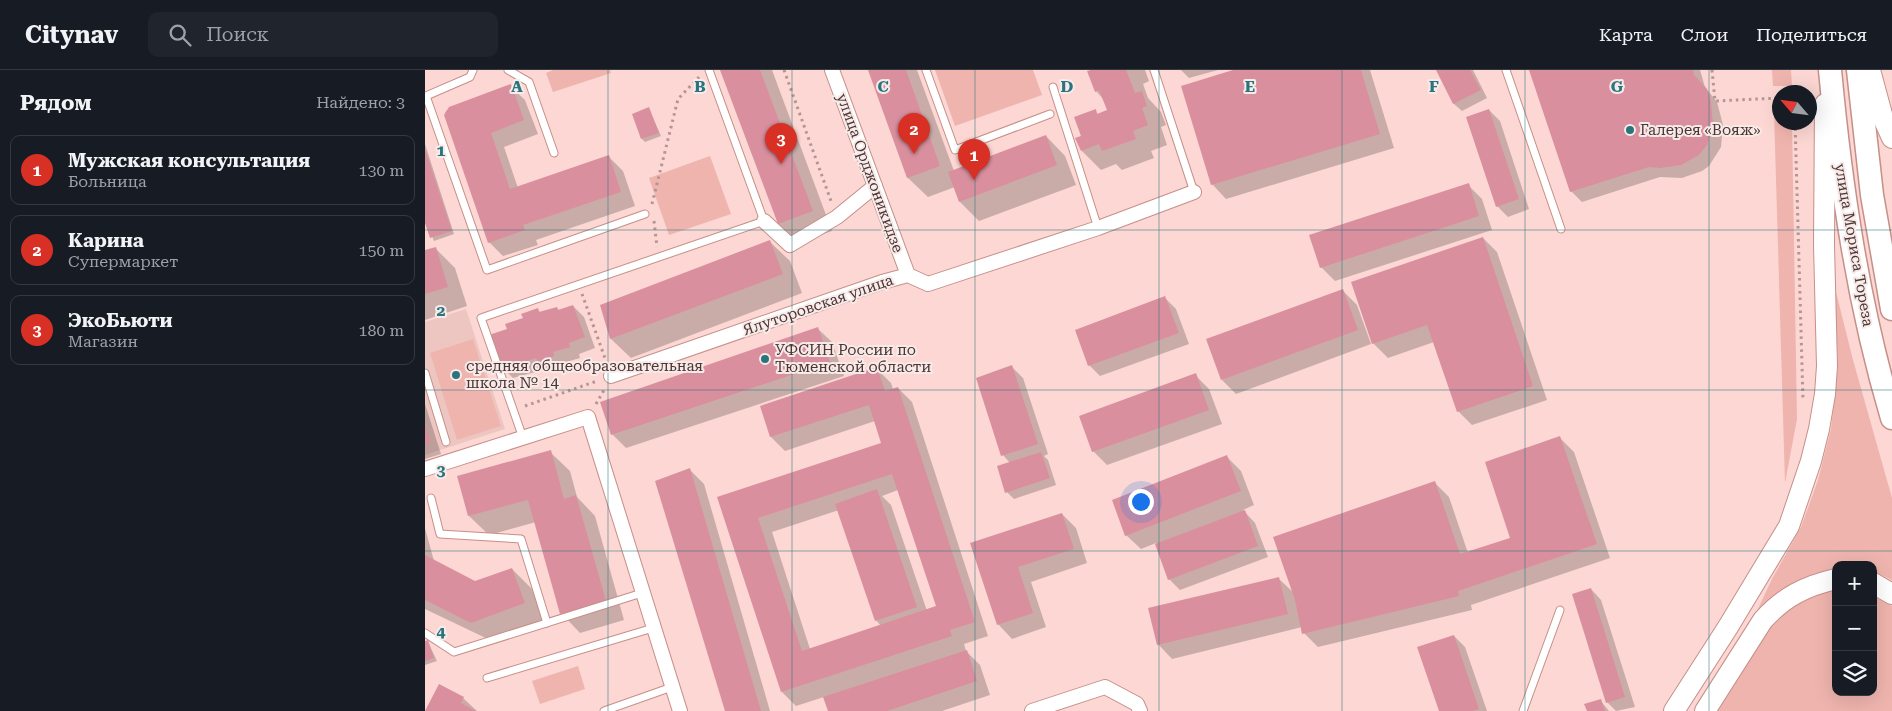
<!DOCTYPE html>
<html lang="ru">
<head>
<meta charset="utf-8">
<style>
	:root { --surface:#171b24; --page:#20242c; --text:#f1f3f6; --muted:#9ea1a6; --line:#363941; --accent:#d93025 }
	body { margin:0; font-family:"Roboto Serif",serif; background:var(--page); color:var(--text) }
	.controls { position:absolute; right:15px; bottom:15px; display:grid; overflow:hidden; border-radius:10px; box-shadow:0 5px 20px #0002 }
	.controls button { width:45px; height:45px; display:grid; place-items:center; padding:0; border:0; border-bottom:1px solid var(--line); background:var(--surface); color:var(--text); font:25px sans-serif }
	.compass { position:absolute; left:1347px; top:15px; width:45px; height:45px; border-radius:50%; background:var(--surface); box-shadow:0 5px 20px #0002; rotate:298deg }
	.you { position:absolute; left:715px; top:431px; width:18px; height:18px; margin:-12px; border:4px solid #fff; border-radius:50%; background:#1a73e8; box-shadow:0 0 0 8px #1a73e833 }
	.badge { display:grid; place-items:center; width:32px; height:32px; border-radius:50%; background:var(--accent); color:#fff; font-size:16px; font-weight:700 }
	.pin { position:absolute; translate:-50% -41px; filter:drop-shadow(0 1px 2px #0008) }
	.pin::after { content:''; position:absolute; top:26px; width:18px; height:15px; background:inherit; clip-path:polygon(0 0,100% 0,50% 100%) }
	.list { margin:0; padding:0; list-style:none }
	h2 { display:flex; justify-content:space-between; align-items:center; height:65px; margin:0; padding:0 20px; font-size:21px }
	h2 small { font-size:16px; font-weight:400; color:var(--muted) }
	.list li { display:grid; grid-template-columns:32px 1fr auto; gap:15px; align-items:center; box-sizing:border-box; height:70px; margin:0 10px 10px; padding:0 10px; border:1px solid var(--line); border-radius:10px }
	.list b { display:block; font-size:19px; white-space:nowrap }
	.list p { margin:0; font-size:16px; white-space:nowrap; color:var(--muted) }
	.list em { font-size:16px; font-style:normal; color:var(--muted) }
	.icon { flex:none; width:28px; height:28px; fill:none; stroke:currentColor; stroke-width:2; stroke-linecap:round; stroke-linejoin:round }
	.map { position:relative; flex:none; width:1467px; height:641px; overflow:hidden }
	header { display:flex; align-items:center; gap:30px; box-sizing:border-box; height:70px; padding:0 25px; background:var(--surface); border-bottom:1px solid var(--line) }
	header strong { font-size:24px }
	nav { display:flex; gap:28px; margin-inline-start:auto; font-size:18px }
	.search { width:350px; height:45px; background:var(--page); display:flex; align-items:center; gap:12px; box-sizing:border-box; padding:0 18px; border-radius:10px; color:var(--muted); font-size:19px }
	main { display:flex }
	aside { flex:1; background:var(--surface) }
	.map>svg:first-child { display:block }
	.built { fill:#eec6c1 }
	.green { fill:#efb4ae }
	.shadow { fill:#0003; fill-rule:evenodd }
	.building { fill:#da8f9e; fill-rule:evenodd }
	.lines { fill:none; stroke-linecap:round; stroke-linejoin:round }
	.lane-casing { stroke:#c68f88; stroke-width:9 }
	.street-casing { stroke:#c68f88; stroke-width:16 }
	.secondary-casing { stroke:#c68f88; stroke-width:22 }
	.primary-casing { stroke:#c68f88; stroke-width:25 }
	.path { stroke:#b59592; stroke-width:3; stroke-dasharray:2.5 4; stroke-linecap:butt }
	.lane { stroke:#fff; stroke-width:7 }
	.street { stroke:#fff; stroke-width:14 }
	.secondary { stroke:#fff; stroke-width:20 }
	.primary { stroke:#fff; stroke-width:22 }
	.grid { fill:none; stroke:#2b747d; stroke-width:1; stroke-opacity:0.55 }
	.poi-dot { fill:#2b747d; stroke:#f7ebe9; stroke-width:2 }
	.labels { text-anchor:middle; stroke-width:4; stroke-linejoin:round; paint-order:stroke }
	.poi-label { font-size:15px; fill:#4d3533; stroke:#f7ebe9; text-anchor:start }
	.street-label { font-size:15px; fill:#4d3533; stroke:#f7ebe9 }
	.grid-label { font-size:16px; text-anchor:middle; font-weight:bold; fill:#2b747d; stroke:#f7ebe9; stroke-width:4; stroke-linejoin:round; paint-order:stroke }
</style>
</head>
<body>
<header>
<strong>Citynav</strong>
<div class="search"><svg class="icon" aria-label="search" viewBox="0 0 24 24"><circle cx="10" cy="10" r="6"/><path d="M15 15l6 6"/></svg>Поиск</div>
<nav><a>Карта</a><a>Слои</a><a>Поделиться</a></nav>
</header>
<main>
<aside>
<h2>Рядом<small>Найдено: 3</small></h2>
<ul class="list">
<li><span class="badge">1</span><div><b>Мужская консультация</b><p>Больница</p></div><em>130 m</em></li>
<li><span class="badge">2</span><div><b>Карина</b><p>Супермаркет</p></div><em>150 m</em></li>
<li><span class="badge">3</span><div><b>ЭкоБьюти</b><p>Магазин</p></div><em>180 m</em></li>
</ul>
</aside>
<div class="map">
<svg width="1467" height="641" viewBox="0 0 1467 641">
	<rect width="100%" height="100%" fill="#fcd7d3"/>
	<path class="built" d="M41,239L80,359L0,385V252Z"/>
	<g class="green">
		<path d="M128,0H185L186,3L128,22L121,3Z"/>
		<path d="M510,0H608L617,25L530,56Z"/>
		<path d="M1347,0H1366L1367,16H1348Z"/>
		<path d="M1349,42H1354V52L1367,53L1372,349L1360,413Z"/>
		<path d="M285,86L306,144L244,165L224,108Z"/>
		<path d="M1410,218L1428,290L1467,428V510L1448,501V495H1411V500C1378,506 1353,517 1331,543L1347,509L1376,457L1393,410L1406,359L1413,296Z"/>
		<path d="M48,269L76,356L32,370L5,283Z"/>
		<path d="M1411,519V622H1448V526L1467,536V641H1291L1346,556C1363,537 1386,523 1411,519Z"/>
		<path d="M153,596L160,619L115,634L107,611Z"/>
	</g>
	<g class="shadow">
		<path d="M297,0H347L407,161L374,173L354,154Z"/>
		<path d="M445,0H492L529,101L621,66L640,86L651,115L554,151L535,132L530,117L503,127L483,108Z"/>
		<path d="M669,0H720L724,11L718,14L723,28L736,42L741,55L736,57L742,75L726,81L729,88L697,100L691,94L676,100L657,81V66L670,41L674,45L683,41L679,30L671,21Z"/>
		<path d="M756,0H793L764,8Z"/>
		<path d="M812,0H945L969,78L801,129L787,114Z"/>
		<path d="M1012,0H1048L1062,28L1037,41L1029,34Z"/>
		<path d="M1105,0H1275L1280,17L1292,32L1298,55L1296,77L1284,96L1277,101L1257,108L1235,107L1157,132L1146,121Z"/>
		<path d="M85,16L100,30L113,64L79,77L93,118L184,87L198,101L210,136L111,170L113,175L78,186L64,172L20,45L21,41Z"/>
		<path d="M224,39L236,66L220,72L217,69Z"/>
		<path d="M1064,40L1075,51L1104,139L1083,147L1072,136Z"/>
		<path d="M0,74L29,164L9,171L0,148Z"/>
		<path d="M1043,115L1057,129L1067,160L910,211L896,197Z"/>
		<path d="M1058,168L1072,182L1122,330L1047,355L1033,341L1009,272L963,288L948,273Z"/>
		<path d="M345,172L365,191L377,223L206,288L186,269L176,236Z"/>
		<path d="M10,178L30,198L42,236L0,250V182Z"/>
		<path d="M918,221L932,235L946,274L811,324L797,310Z"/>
		<path d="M740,228L751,239L764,274L675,306L664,295Z"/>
		<path d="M148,236L159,247L170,278L154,284L155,288L138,293L139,297L125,302L121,299L88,308L77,297L66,266L84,259L112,239L116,243L132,238L135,241Z"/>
		<path d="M392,258L407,272L419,306L201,378L187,364Z"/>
		<path d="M587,297L598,308L623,384L619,386L623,390L631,415L589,429L582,422L585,393L578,385Z"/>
		<path d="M452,299L466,313L468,319L473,318L487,332L563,566L539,574L541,581L555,595L565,625L517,641H404L399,627L371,636L357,622L293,428L458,374L450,351L360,381L346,367L336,337ZM473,420L512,537L502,541L466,435L457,426ZM414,440L451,550L456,556L385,579L347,462Z"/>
		<path d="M770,305L784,319L797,354L682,395L668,381Z"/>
		<path d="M0,334L16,384L0,389Z"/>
		<path d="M1135,368L1149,382L1185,488L1046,535L1047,540L893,577L879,563L877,557L747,589L733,574L853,508L869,523L1010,413L1024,427L1043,483L1087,468Z"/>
		<path d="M125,382L145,401L152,427L170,446L199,550L155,563L136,543L111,452L64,465L44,446L34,407Z"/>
		<path d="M802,387L816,401L829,435L818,440L830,453L843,487L755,520L744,509L731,473L716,479L701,465Z"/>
		<path d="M265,400L279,414L345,641H301Z"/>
		<path d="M637,444L651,458L662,493L606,512L621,557L587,569L573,554L547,474Z"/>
		<path d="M0,458L9,491L50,513L87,499L107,519L119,553L67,571L0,539Z"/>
		<path d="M1166,519L1176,530L1210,637L1191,641L1182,632Z"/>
		<path d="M1029,566L1040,577L1062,641H1016Z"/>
		<path d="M3,572L12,591L0,595V573Z"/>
		<path d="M38,628L52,641H2Z"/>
		<path d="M1175,630L1184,641H1163Z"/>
	</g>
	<g class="building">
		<path d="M295,0H335L388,141L353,154Z"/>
		<path d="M443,0H481L515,96L482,108Z"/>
		<path d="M666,0H701L710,23L717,21L722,36L717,38L723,55L708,61L711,69L677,81L674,74L656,81L650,68L656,66L649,47L671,39L672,44L682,40L674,20L670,22L662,1Z"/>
		<path d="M808,0H936L955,64L786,115L756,16Z"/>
		<path d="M1011,0H1045L1056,20L1028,34Z"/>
		<path d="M1104,0H1268L1269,5L1282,19L1286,32L1288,55L1282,75L1274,85L1256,95L1235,98L1224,97L1145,122Z"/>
		<path d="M86,14L99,50L66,63L85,119L184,85L196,122L98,155L100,160L63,173L19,45L24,37Z"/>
		<path d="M224,37L234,63L216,69L207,44Z"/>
		<path d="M1064,39L1094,129L1071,137L1041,47Z"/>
		<path d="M621,65L632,95L534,132L523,102Z"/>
		<path d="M0,79L27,161L5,168L0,153Z"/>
		<path d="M1044,113L1054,146L895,198L884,165Z"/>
		<path d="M1058,167L1108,316L1032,342L1002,255L947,274L926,212Z"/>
		<path d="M345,170L358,204L185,269L175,235Z"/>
		<path d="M11,177L23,217L0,224V180Z"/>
		<path d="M918,219L933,260L796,310L781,269Z"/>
		<path d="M740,226L754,263L663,296L650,260Z"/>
		<path d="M148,235L160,267L144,273L145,277L128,282L129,286L113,292L111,288L94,294L93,291L76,297L64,265L82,259L80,254L98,248L96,244L113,238L114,242L132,237L133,240Z"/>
		<path d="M393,257L405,292L186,365L175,332Z"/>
		<path d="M587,295L613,374L576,386L551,308Z"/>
		<path d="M452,297L460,321L473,317L550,552L525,560L527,566L356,622L292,427L456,373L444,335L345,367L335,336ZM467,404L511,536L377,581L333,448Z"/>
		<path d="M771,303L784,340L667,382L654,346Z"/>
		<path d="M0,355L6,373L0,375Z"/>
		<path d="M1135,366L1172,474L1033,521L1034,526L877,564L870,530L848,467L1010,411L1035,484L1085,468L1060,392Z"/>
		<path d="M126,380L139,429L151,425L181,531L135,544L103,430L43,446L32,406Z"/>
		<path d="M616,382L625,408L580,423L572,396Z"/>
		<path d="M802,385L816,421L700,466L687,430Z"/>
		<path d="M265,398L336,641H300L230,411Z"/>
		<path d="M452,419L492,537L450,551L410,434Z"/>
		<path d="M820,440L833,476L743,510L730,474Z"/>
		<path d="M637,443L649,479L593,497L608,543L572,555L545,473Z"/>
		<path d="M0,485L50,511L87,498L100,533L46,553L0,530Z"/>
		<path d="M854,507L863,544L732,575L723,538Z"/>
		<path d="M1166,518L1200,627L1181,633L1147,524Z"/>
		<path d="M1029,565L1054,639L1048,641H1014L992,577Z"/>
		<path d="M3,570L9,588L0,591V571Z"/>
		<path d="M542,580L552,611L462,641H403L398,627Z"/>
		<path d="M14,614L39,627L36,633L51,641H0Z"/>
		<path d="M1176,629L1180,641H1162L1159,634Z"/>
	</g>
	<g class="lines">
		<defs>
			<g id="lane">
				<path d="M48,0L45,7L1,26L62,200L220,144"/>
				<path d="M83,0L104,12L129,83"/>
				<path d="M501,0L530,80L625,44"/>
				<path d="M729,0L769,122"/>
				<path d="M1081,0L1136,159"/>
				<path d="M628,17L673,158"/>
				<path d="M0,303L21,372"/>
				<path d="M98,368L56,248L339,151L284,0"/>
				<path d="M6,428L15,464L96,469L122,553"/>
				<path d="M0,563L29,582L217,523"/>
				<path d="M62,608L228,558"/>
				<path d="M179,641L247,617"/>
				<path d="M1098,641L1135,540"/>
			</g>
			<g id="street">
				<path d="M407,0L483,205"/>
				<path d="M339,151L365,175L412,147L450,116"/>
				<path d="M186,306L457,212L483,205L503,214L673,158L769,122"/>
				<path d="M0,399L163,347L255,641"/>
				<path d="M607,641L680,617L712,634L715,641"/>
			</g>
			<g id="secondary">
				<path d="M1445,0L1458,48L1467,68"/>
				<path d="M1448,513L1467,524"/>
				<path d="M1249,641L1303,557L1364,456L1386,391L1394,359L1400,324L1402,296L1399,175L1400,34"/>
				<path d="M1280,641L1338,550C1359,527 1380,516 1411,509"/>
			</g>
			<g id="primary">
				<path d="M1405,0C1416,118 1433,234 1467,348"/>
				<path d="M1433,0L1447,125L1467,239"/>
			</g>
		</defs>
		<use href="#lane" class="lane-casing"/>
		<use href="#street" class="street-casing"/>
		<use href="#secondary" class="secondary-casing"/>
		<use href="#primary" class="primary-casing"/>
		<g class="path">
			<path d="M359,0L406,131"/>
			<path d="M1287,0L1290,31L1354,28"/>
			<path d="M1370,52L1378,330"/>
			<path d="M227,134L253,29L274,7"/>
			<path d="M229,151L232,177"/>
			<path d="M157,224L181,291"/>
			<path d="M171,334L179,320"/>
			<path d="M100,336L172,311"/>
		</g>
		<use href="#lane" class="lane"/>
		<use href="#street" class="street"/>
		<use href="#secondary" class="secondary"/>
		<use href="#primary" class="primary"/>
	</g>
	<path class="grid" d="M183,0V641M367,0V641M550,0V641M734,0V641M917,0V641M1100,0V641M1284,0V641M0,160H1467M0,320H1467M0,481H1467"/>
	<g class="poi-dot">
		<circle cx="1205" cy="60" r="5"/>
		<circle cx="340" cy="289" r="5"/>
		<circle cx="31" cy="305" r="5"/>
	</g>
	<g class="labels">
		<g class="poi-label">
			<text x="1215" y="65">Галерея «Вояж»</text>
			<text x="350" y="285">УФСИН России по<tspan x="350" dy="17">Тюменской области</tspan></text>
			<text x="41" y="301">средняя общеобразовательная<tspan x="41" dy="17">школа № 14</tspan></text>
		</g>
		<g class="street-label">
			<text transform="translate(445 103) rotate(70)" y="5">улица Орджоникидзе</text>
			<text transform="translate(1429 175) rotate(80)" y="5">улица Мориса Тореза</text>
			<text transform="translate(393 235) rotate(-19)" y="5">Ялуторовская улица</text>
		</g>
	</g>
	<g class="grid-label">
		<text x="92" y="22">A</text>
		<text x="275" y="22">B</text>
		<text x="458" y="22">C</text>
		<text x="642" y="22">D</text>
		<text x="825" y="22">E</text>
		<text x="1009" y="22">F</text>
		<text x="1192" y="22">G</text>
		<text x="16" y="86">1</text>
		<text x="16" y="246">2</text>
		<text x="16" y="406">3</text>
		<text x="16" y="567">4</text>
	</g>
</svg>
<div class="controls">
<button>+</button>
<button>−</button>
<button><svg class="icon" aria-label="layers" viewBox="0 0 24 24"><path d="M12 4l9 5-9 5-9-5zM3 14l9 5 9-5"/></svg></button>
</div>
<svg class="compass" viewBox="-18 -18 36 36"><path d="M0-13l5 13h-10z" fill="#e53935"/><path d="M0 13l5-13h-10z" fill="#9ea1a6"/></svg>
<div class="you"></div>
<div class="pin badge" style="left:549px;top:110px">1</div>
<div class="pin badge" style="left:489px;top:84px">2</div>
<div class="pin badge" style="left:356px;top:94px">3</div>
</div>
</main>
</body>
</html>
